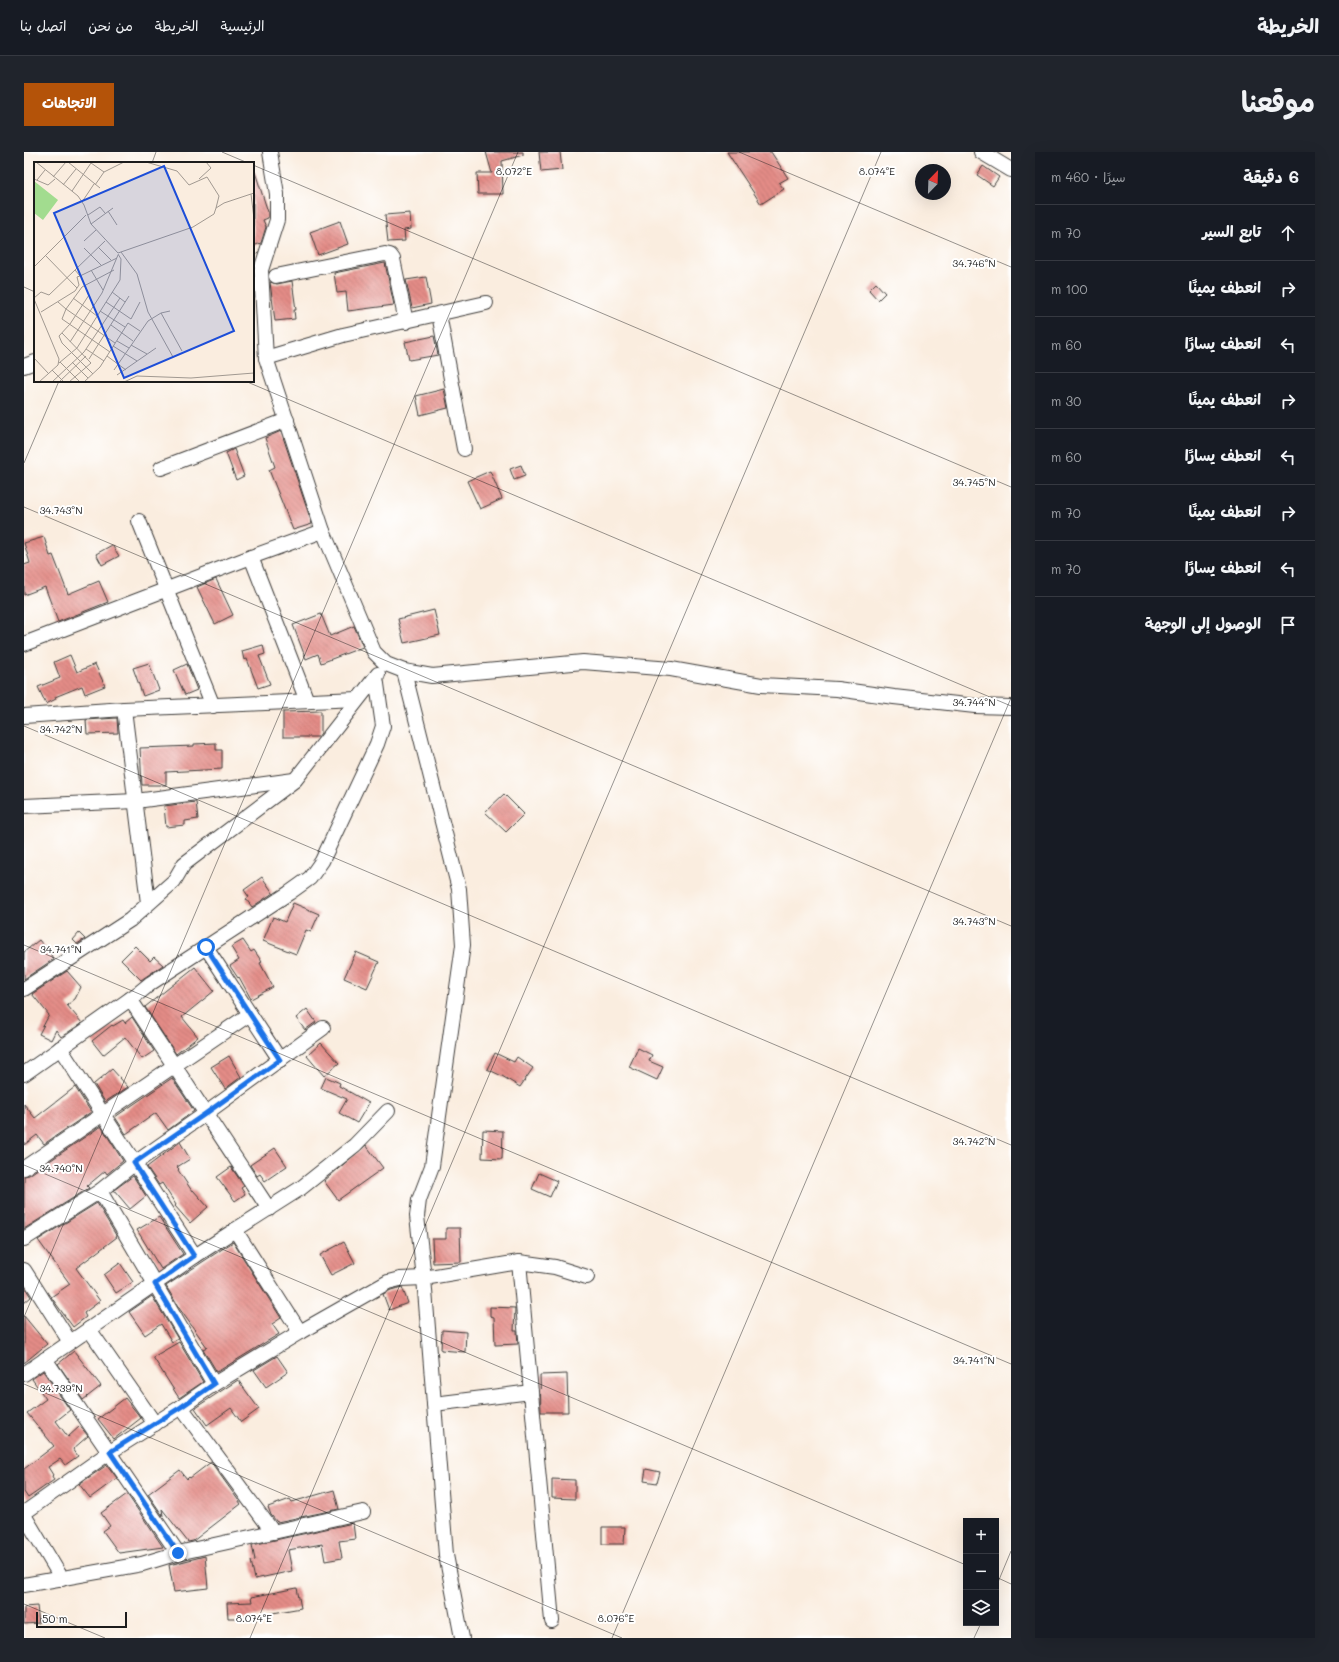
<!DOCTYPE html>
<html lang="ar">
<head>
<meta charset="utf-8">
<style>
	:root { --surface:#171b24; --page:#20242c; --text:#f1f3f6; --muted:#9ea1a6; --line:#363941; --accent:#b45309 }
	body { margin:0; font-family:Mali,"Playpen Sans Arabic",sans-serif; background:var(--page); color:var(--text); direction:rtl }
	.controls { position:absolute; right:12px; bottom:12px; display:grid; overflow:hidden; border-radius:0px; box-shadow:0 4px 16px #0002 }
	.controls button { width:36px; height:36px; display:grid; place-items:center; padding:0; border:0; border-bottom:1px solid var(--line); background:var(--surface); color:var(--text); font:20px sans-serif }
	.compass { position:absolute; left:891px; top:12px; width:36px; height:36px; border-radius:50%; background:var(--surface); box-shadow:0 4px 16px #0002; rotate:23deg }
	.scale { position:absolute; left:12px; bottom:10px; width:91px; box-sizing:border-box; padding-left:4px; border:2px solid #1c1c1c; border-top:0; font-size:11px; line-height:14px; white-space:nowrap; color:#1c1c1c; -webkit-text-stroke:3px #fff; paint-order:stroke }
	.stop { position:absolute; width:12px; height:12px; margin:-9px; border:3px solid #1a73e8; border-radius:50%; background:#fff }
	.stop.end { background:#1a73e8; border-color:#fff; box-shadow:0 1px 4px #0008 }
	.list { margin:0; padding:0; list-style:none }
	h2 { display:flex; justify-content:space-between; align-items:center; height:52px; margin:0; padding:0 16px; font-size:17px }
	h2 small { font-size:13px; font-weight:400; color:var(--muted) }
	.list li { display:grid; grid-template-columns:26px 1fr auto; gap:12px; align-items:center; box-sizing:border-box; height:56px; padding:0 16px; border-top:1px solid var(--line) }
	.list b { display:block; font-size:15px; white-space:nowrap }
	.list em { font-size:13px; font-style:normal; color:var(--muted) }
	.icon { flex:none; width:22px; height:22px; fill:none; stroke:currentColor; stroke-width:2; stroke-linecap:round; stroke-linejoin:round }
	.map { position:relative; flex:none; width:987px; height:1486px; overflow:hidden; direction:ltr; border-radius:0px }
	header { display:flex; align-items:center; gap:24px; box-sizing:border-box; height:56px; padding:0 20px; background:var(--surface); border-bottom:1px solid var(--line) }
	header strong { font-size:19px }
	nav { display:flex; gap:22px; margin-inline-start:auto; font-size:14px }
	.intro { display:flex; align-items:center; justify-content:space-between; box-sizing:border-box; height:96px; padding:0 24px }
	h1 { margin:0; font-size:28px }
	.button { padding:10px 18px; border-radius:0px; background:var(--accent); color:#fff; font-size:14px; font-weight:700 }
	main { display:flex; gap:24px; padding:0 24px }
	aside { flex:1; background:var(--surface); border-radius:0px; box-shadow:0 4px 16px #0002 }
	.map>svg:first-child { display:block }
	.building { fill:url(#building-back-hatch) }
	.lines { fill:none; stroke-linecap:round; stroke-linejoin:round }
	.minor-casing { stroke:#3d3b39; stroke-width:16 }
	.minor { stroke:#fff; stroke-width:14 }
	.route { stroke:#1a73e8; stroke-width:5 }
	.ticks { fill:none; stroke:#1c1c1c; stroke-width:1; stroke-opacity:0.45 }
	.inset-road { fill:none; stroke:#a19991; stroke-width:1 }
	.view { fill:#1d4ed8; fill-opacity:0.15; stroke:#1d4ed8; stroke-width:2 }
	.inset-edge { fill:none; stroke:#1c1c1c; stroke-width:2 }
	.ticks-label { font-size:10px; text-anchor:middle; fill:#1c1c1c; stroke:#fff; stroke-width:4; stroke-linejoin:round; paint-order:stroke }
</style>
</head>
<body>
<header>
<strong>الخريطة</strong>
<nav><a>الرئيسية</a><a>الخريطة</a><a>من نحن</a><a>اتصل بنا</a></nav>
</header>
<div class="intro"><h1>موقعنا</h1><a class="button">الاتجاهات</a></div>
<main>
<aside>
<h2>6 دقيقة<small>سيرًا · 460 m</small></h2>
<ul class="list">
<li><svg class="icon" aria-label="ahead" viewBox="0 0 24 24"><path d="M12 20V5M6 11l6-6 6 6"/></svg><div><b>تابع السير</b></div><em>70 m</em></li>
<li><svg class="icon" aria-label="right" viewBox="0 0 24 24"><path d="M7 20v-9h11M14 6l5 5-5 5"/></svg><div><b>انعطف يمينًا</b></div><em>100 m</em></li>
<li><svg class="icon" aria-label="left" viewBox="0 0 24 24"><path d="M17 20v-9H6M10 6l-5 5 5 5"/></svg><div><b>انعطف يسارًا</b></div><em>60 m</em></li>
<li><svg class="icon" aria-label="right" viewBox="0 0 24 24"><path d="M7 20v-9h11M14 6l5 5-5 5"/></svg><div><b>انعطف يمينًا</b></div><em>30 m</em></li>
<li><svg class="icon" aria-label="left" viewBox="0 0 24 24"><path d="M17 20v-9H6M10 6l-5 5 5 5"/></svg><div><b>انعطف يسارًا</b></div><em>60 m</em></li>
<li><svg class="icon" aria-label="right" viewBox="0 0 24 24"><path d="M7 20v-9h11M14 6l5 5-5 5"/></svg><div><b>انعطف يمينًا</b></div><em>70 m</em></li>
<li><svg class="icon" aria-label="left" viewBox="0 0 24 24"><path d="M17 20v-9H6M10 6l-5 5 5 5"/></svg><div><b>انعطف يسارًا</b></div><em>70 m</em></li>
<li><svg class="icon" aria-label="arrive" viewBox="0 0 24 24"><path d="M6 21V4h12l-3 4 3 4H6"/></svg><div><b>الوصول إلى الوجهة</b></div></li>
</ul>
</aside>
<div class="map">
<svg width="987" height="1486" viewBox="0 0 987 1486">
	<defs>
		<pattern id="building-back-hatch" width="6" height="6" patternUnits="userSpaceOnUse"><rect width="6" height="6" fill="#e48c87"/><path d="M-1 5l2 2M0 0l6 6M5-1l2 2" fill="none" stroke="#b8726e"/></pattern>
	</defs>
	<rect width="100%" height="100%" fill="#fff"/>
	<filter id="ink" filterUnits="userSpaceOnUse"><feTurbulence type="fractalNoise" baseFrequency=".025" numOctaves="2"/><feDisplacementMap in="SourceGraphic" scale="8" xChannelSelector="R" yChannelSelector="G"/><feConvolveMatrix kernelMatrix="1 2 1 2 8 2 1 2 1" color-interpolation-filters="sRGB"/></filter>
	<filter id="wash" filterUnits="userSpaceOnUse"><feTurbulence type="fractalNoise" baseFrequency=".012" numOctaves="4" result="noise"/><feDisplacementMap in="SourceGraphic" scale="16" xChannelSelector="R" yChannelSelector="G"/><feGaussianBlur stdDeviation="0.9" result="paint"/><feColorMatrix in="noise" values="0 0 0 0 0 0 0 0 0 0 0 0 0 0 0 0 0 1.4 0 .05"/><feComposite in="paint" operator="in"/></filter>
	<g filter="url(#wash)">
		<rect width="100%" height="100%" fill="#faeddf"/>
		<g id="blocks">
			<g class="building">
				<path d="M462,0H499V3L478,9L479,42H454L453,21H468Z"/>
				<path d="M515,0H536L538,18L517,20Z"/>
				<path d="M703,0H747L764,26L755,31L760,37L737,52Z"/>
				<path d="M959,14L975,25L969,34L953,23Z"/>
				<path d="M229,20H231L244,60V66L239,68L242,75L237,91L229,94Z"/>
				<path d="M386,61L387,77L380,78L381,89L364,90L361,63Z"/>
				<path d="M316,69L324,92L294,103L286,80Z"/>
				<path d="M361,111L370,153L324,159L322,140L313,141L310,121Z"/>
				<path d="M402,125L407,152L388,156L382,128Z"/>
				<path d="M268,129L272,158H270L271,167L251,169L246,130L253,132Z"/>
				<path d="M852,131L861,141L854,148L845,138Z"/>
				<path d="M410,184L414,203L385,208L381,190Z"/>
				<path d="M420,237L424,256L396,263L392,244Z"/>
				<path d="M257,279L288,372L269,378L245,318L251,315L241,286Z"/>
				<path d="M210,297L220,324L212,328L202,301Z"/>
				<path d="M497,313L501,324L490,328L486,317Z"/>
				<path d="M466,319L478,347L456,357L443,329Z"/>
				<path d="M20,385L26,404L29,403L44,442L75,429L84,450L34,470L21,435L0,443V413L6,411L0,391Z"/>
				<path d="M88,393L95,404L78,413L72,402Z"/>
				<path d="M192,427L209,463L191,472L173,435Z"/>
				<path d="M410,458L416,483L380,491L374,467Z"/>
				<path d="M297,462L306,484L330,474L339,495L297,511L294,502L282,507L269,473Z"/>
				<path d="M239,493L241,502L235,504L246,532L234,536L223,507L220,508L218,499Z"/>
				<path d="M46,503L53,520L71,512L81,534L61,542L58,534L31,545L32,547L22,552L14,535L36,526L30,510Z"/>
				<path d="M125,511L135,538L119,544L109,516Z"/>
				<path d="M163,512L173,538L161,543L150,518Z"/>
				<path d="M297,559V581L294,585H259V560Z"/>
				<path d="M93,566L94,581L63,582L62,568Z"/>
				<path d="M192,591V598H198V617L142,620V633H118L116,596L170,594V592Z"/>
				<path d="M480,642L500,662L482,680L461,660Z"/>
				<path d="M172,650L174,667L161,669V673L142,675L140,654Z"/>
				<path d="M238,725L249,741L228,755L222,747L225,745L220,738Z"/>
				<path d="M269,751L295,762L287,780L282,778L272,802L239,789L249,765L261,770Z"/>
				<path d="M55,781L61,787L53,792L49,788Z"/>
				<path d="M15,788L30,807L0,827V800Z"/>
				<path d="M219,788L227,800L230,798L238,810L236,811L249,835L227,847L215,825L214,826L206,814L215,808L207,795Z"/>
				<path d="M111,794L126,809L130,805L139,813L117,828L97,808Z"/>
				<path d="M332,800L355,810L343,836L320,826Z"/>
				<path d="M171,815L190,839L158,865L174,885L152,902L121,855Z"/>
				<path d="M43,819L57,835L51,847L43,853L58,871L37,885L32,878L27,888L15,882L25,863L8,842Z"/>
				<path d="M283,857L292,870L281,878L272,866Z"/>
				<path d="M108,865L130,899L118,907L101,885L79,903L68,889L88,873L89,874L99,868L101,871Z"/>
				<path d="M297,891L315,911L300,924L283,904Z"/>
				<path d="M614,896L628,903L625,909L639,915L633,928L605,915Z"/>
				<path d="M471,901L490,910L493,905L509,916L496,935L478,924L463,917Z"/>
				<path d="M205,904L217,925L201,937L187,915Z"/>
				<path d="M88,917L104,935L81,950L70,932Z"/>
				<path d="M302,925L316,931L315,934L345,951L333,971L315,961L323,947L297,936Z"/>
				<path d="M148,926L170,959L144,978L132,961L102,982L91,965Z"/>
				<path d="M51,935L67,960L20,992L13,983L0,993V952L11,966Z"/>
				<path d="M77,974L99,1009L83,1022L81,1019L63,1034L65,1036L0,1077V1024L5,1023Z"/>
				<path d="M459,978L479,979L478,1007L458,1006Z"/>
				<path d="M156,990L166,1007L153,1015L155,1017L154,1018L168,1039L169,1038L184,1055L166,1071L151,1054L152,1053L138,1031L135,1033L123,1015Z"/>
				<path d="M342,993L359,1016L314,1048L300,1029Z"/>
				<path d="M251,996L263,1014L241,1029L236,1022L233,1024L226,1013Z"/>
				<path d="M207,1015L220,1034L217,1036L221,1042L211,1049L193,1025Z"/>
				<path d="M515,1021L533,1029L526,1045L508,1037Z"/>
				<path d="M109,1024L122,1044L106,1057L90,1038Z"/>
				<path d="M73,1051L93,1085L52,1116L76,1149L60,1161L62,1165L49,1175L27,1145L46,1132L14,1088Z"/>
				<path d="M135,1065L159,1102L137,1117L113,1078Z"/>
				<path d="M422,1076H436L437,1110L409,1111L408,1087H422Z"/>
				<path d="M209,1090L257,1166L248,1172L255,1182L193,1220L179,1197L183,1195L155,1156L142,1134Z"/>
				<path d="M320,1090L331,1111L307,1123L296,1103Z"/>
				<path d="M96,1111L109,1130L92,1141L80,1123Z"/>
				<path d="M0,1134L7,1145L0,1151Z"/>
				<path d="M378,1135L384,1151L365,1158L359,1142L367,1138Z"/>
				<path d="M128,1144L154,1187L148,1190L137,1172L121,1183L105,1160Z"/>
				<path d="M466,1155L491,1156L490,1179H493L494,1192L471,1193L470,1165L466,1164Z"/>
				<path d="M0,1164L23,1192L0,1211Z"/>
				<path d="M418,1178L442,1180L441,1200L417,1198Z"/>
				<path d="M155,1190L179,1230L155,1246L129,1205Z"/>
				<path d="M50,1199L77,1234L59,1248L34,1212Z"/>
				<path d="M253,1204L264,1220L242,1235L230,1218Z"/>
				<path d="M19,1219L46,1258L32,1269L44,1285L56,1274L64,1284L49,1297L54,1304L41,1313L36,1307L24,1315L29,1323L28,1324L30,1328L4,1346L0,1340V1317L30,1294L3,1261L22,1247L8,1227Z"/>
				<path d="M543,1222L544,1260H517L516,1223Z"/>
				<path d="M214,1228L235,1257L217,1270L207,1256L183,1273L171,1256Z"/>
				<path d="M101,1246L117,1266L90,1287L74,1267Z"/>
				<path d="M187,1310L217,1352L169,1389L164,1390L138,1357L139,1364L124,1342L156,1318L163,1327L165,1325L166,1326Z"/>
				<path d="M83,1313L93,1326L66,1346L55,1332Z"/>
				<path d="M622,1317L636,1320L633,1331L620,1329Z"/>
				<path d="M528,1327L551,1328V1347L528,1346Z"/>
				<path d="M310,1338L315,1357L253,1370L247,1363L244,1355L266,1347L268,1350Z"/>
				<path d="M103,1342L139,1395L95,1401L79,1379L86,1374L77,1361Z"/>
				<path d="M329,1371L331,1387L315,1389L318,1406L301,1409L298,1392L264,1398L268,1419L231,1427L227,1409L231,1408L228,1393Z"/>
				<path d="M578,1375H601L600,1392H578Z"/>
				<path d="M181,1404L184,1436L150,1440L145,1413Z"/>
				<path d="M273,1436L277,1456L221,1466H204L203,1451L228,1450L227,1445Z"/>
				<path d="M13,1454L15,1471L0,1472V1455Z"/>
			</g>
		</g>
	</g>
	<g filter="url(#ink)">
		<use href="#blocks" fill-opacity="0" stroke="#3d3b39" stroke-width="1"/>
		<g class="lines">
			<defs>
				<g id="minor">
					<path d="M246,0L253,42V68L237,118L242,206L299,379L350,500L362,512L380,519L408,524L559,510L647,517L737,533L813,537L870,545L951,554L987,555"/>
					<path d="M957,0L987,18"/>
					<path d="M252,124L361,102L366,103L369,107L382,170"/>
					<path d="M415,162L440,297"/>
					<path d="M242,206L319,183L462,151"/>
					<path d="M0,214L11,210"/>
					<path d="M137,316L263,268"/>
					<path d="M115,369L189,554"/>
					<path d="M227,405L283,549"/>
					<path d="M0,492L227,405L299,379"/>
					<path d="M380,519L435,737L439,793L408,1014L395,1048L393,1064L400,1126L422,1403L438,1486"/>
					<path d="M100,557L124,751"/>
					<path d="M0,564L100,557L333,547"/>
					<path d="M0,654L112,649L270,628"/>
					<path d="M182,795L256,908"/>
					<path d="M0,837L106,768L150,729L160,712L271,628L354,522"/>
					<path d="M106,847L245,1057"/>
					<path d="M36,896L171,1104"/>
					<path d="M0,922L116,840L127,831L265,741L286,726L298,709L353,592L359,574L352,525"/>
					<path d="M0,1016L226,862"/>
					<path d="M76,1039L190,1232"/>
					<path d="M211,1078L277,1036L331,993L364,959"/>
					<path d="M0,1087L76,1039L111,1011L181,962L299,876"/>
					<path d="M495,1110L528,1469"/>
					<path d="M0,1118L46,1190"/>
					<path d="M65,1177L131,1272"/>
					<path d="M21,1207L154,1401"/>
					<path d="M0,1222L171,1104L211,1078L276,1180"/>
					<path d="M410,1252L507,1240"/>
					<path d="M157,1255L249,1380"/>
					<path d="M0,1361L86,1300L157,1255L190,1232L276,1180L364,1130L376,1127L400,1126L495,1110L531,1115L563,1125"/>
					<path d="M0,1363L38,1427"/>
					<path d="M0,1433L118,1412L154,1401L339,1360"/>
				</g>
			</defs>
			<use href="#minor" class="minor-casing"/>
			<use href="#minor" class="minor"/>
		</g>
	</g>
	<g class="lines" filter="url(#ink)">
		<path class="route" d="M154,1401L86,1300L157,1255L190,1232L131,1132L170,1104L110,1011L181,962L256,908L182,795"/>
	</g>
	<path class="ticks" d="M198,0L224,11M715,0L987,115M128,11L132,0M229,13L987,335M0,135L11,140M221,229L987,554M0,311L35,229M0,355L987,774M0,574L987,993M0,793L987,1212M0,1013L942,1413M0,1165L494,0M0,1232L598,1486M972,1425L987,1432M972,1435L987,1399M0,1452L81,1486M226,1486L857,0M588,1486L987,546M950,1486L957,1471"/>
	<g transform="translate(10 10)">
		<rect width="220" height="220" fill="#faeddf"/>
		<path d="M0,19L24,38L9,58L0,51Z" fill="#a2dc8f"/>
		<path class="inset-road" d="M2,0L44,34L50,43L57,62L84,91L159,65L180,52L182,46L190,41L220,31M34,0L66,26M112,0L143,9L155,23L173,15L185,34L182,46M57,1L70,10L90,0M19,15L32,0M0,17L14,23L21,17M165,17L177,6L172,0M3,18L11,8M29,23L42,7M61,23L70,10M38,29L57,1M217,32L220,57M48,40L60,22M74,49L83,63M54,53L66,45L71,51M57,62L79,46M50,79L62,68M64,85L77,98M50,86L67,103M87,90L103,112L114,150L139,195M12,94L43,126M0,105L52,53M57,108L69,128M80,108L48,125L32,147L81,181M46,114L83,96M78,130L91,140M55,133L36,162L25,174L28,181L59,212M0,136L7,130L15,133L41,108M39,136L63,154M0,137L25,197L24,203L5,220M24,140L32,147L28,157L76,190M72,140L97,157M66,149L91,165M7,150L41,129L45,123L43,115L46,114L41,108L71,79M127,151L148,189M97,157L106,140M77,163L99,179M28,171L57,201L35,220M83,179L95,186M36,180L68,131L84,93M97,183L113,192M79,184L103,199M52,187L70,199M73,194L92,208M0,196L14,211M55,197L95,134M26,200L46,220M38,200L54,216M25,201L43,186L86,118L87,97L84,92M18,208L30,220M80,208L114,159L127,151L136,149M83,213L122,186M18,220L50,190L86,136M25,220L52,194M50,220L66,205L94,161L106,169M90,220L103,214L157,216L220,211"/>
		<path class="view" d="M130,4L200,169L90,216L20,51Z"/>
		<rect width="220" height="220" class="inset-edge"/>
	</g>
	<g class="ticks-label">
		<text x="853" y="23">8.074°E</text>
		<text x="490" y="23">8.072°E</text>
		<text x="950" y="115">34.746°N</text>
		<text x="950" y="334">34.745°N</text>
		<text x="37" y="362">34.743°N</text>
		<text x="950" y="554">34.744°N</text>
		<text x="37" y="581">34.742°N</text>
		<text x="950" y="773">34.743°N</text>
		<text x="37" y="801">34.741°N</text>
		<text x="950" y="993">34.742°N</text>
		<text x="37" y="1020">34.740°N</text>
		<text x="950" y="1212">34.741°N</text>
		<text x="37" y="1240">34.739°N</text>
		<text x="230" y="1470">8.074°E</text>
		<text x="592" y="1470">8.076°E</text>
	</g>
</svg>
<div class="controls">
<button>+</button>
<button>−</button>
<button><svg class="icon" aria-label="layers" viewBox="0 0 24 24"><path d="M12 4l9 5-9 5-9-5zM3 14l9 5 9-5"/></svg></button>
</div>
<svg class="compass" viewBox="-18 -18 36 36"><path d="M0-13l5 13h-10z" fill="#e53935"/><path d="M0 13l5-13h-10z" fill="#9ea1a6"/></svg>
<div class="scale">50 m</div>
<div class="stop" style="left:182px;top:795px"></div>
<div class="stop end" style="left:154px;top:1401px"></div>
</div>
</main>
</body>
</html>
